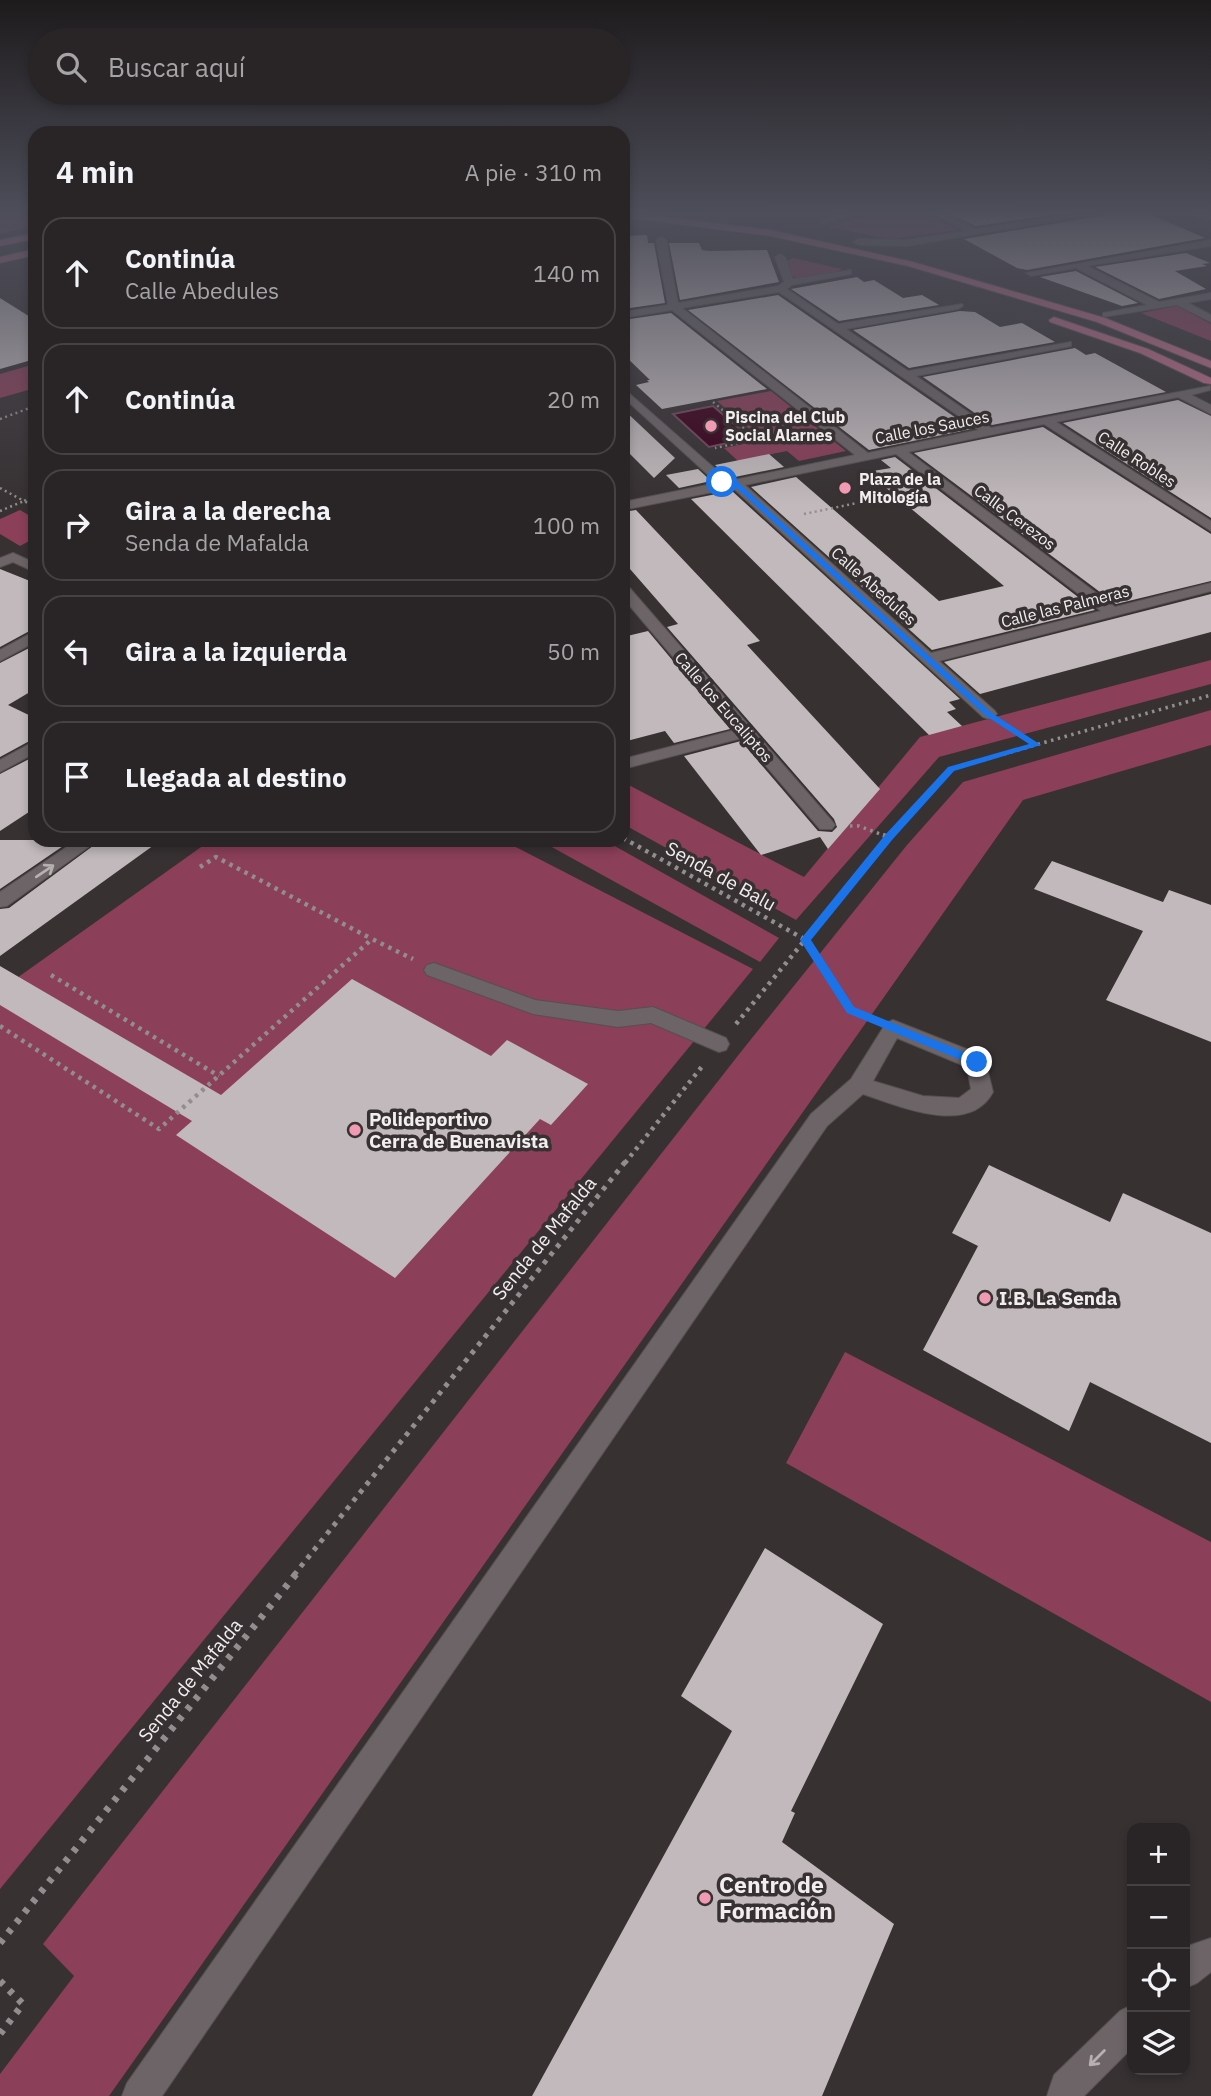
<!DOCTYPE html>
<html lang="es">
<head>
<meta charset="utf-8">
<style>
	:root { --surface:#292526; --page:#353132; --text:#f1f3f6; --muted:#a5a5a7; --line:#454243 }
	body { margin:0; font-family:"IBM Plex Sans",sans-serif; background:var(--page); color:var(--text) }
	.controls { position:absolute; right:21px; bottom:21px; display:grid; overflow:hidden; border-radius:14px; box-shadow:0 4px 10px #0003 }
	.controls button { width:63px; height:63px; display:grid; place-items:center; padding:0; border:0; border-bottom:2px solid var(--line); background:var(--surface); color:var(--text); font:35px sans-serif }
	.stop { position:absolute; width:21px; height:21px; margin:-16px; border:5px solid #1a73e8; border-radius:50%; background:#fff }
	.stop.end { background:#1a73e8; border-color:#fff; box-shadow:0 2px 7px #0008 }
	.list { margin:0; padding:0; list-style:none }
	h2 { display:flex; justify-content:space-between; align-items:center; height:91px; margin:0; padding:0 28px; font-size:30px }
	h2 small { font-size:23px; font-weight:400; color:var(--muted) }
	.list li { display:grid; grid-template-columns:46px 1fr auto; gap:21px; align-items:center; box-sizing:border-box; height:112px; margin:0 14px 14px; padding:0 14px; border:2px solid var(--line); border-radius:21px }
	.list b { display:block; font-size:26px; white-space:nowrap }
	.list p { margin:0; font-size:23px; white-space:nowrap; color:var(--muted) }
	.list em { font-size:23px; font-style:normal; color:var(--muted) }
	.icon { flex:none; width:38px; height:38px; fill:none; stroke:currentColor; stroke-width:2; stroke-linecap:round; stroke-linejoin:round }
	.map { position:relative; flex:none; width:1211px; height:2096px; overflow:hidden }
	.search { position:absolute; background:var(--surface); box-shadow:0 4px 10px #0003; left:28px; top:28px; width:602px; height:77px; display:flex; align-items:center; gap:18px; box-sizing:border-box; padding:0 24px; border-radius:38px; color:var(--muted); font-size:26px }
	.panel { position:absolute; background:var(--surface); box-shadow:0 4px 10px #0003; left:28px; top:126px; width:602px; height:721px; border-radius:21px }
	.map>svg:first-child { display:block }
	.green { fill:#8b3f58 }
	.water { fill:#3b001a; stroke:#72475a; stroke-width:2 }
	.building { fill:#c1b9bb }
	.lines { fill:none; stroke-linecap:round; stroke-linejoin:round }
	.minor-casing { stroke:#565051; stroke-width:2 }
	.major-casing { stroke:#565051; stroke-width:2 }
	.path-far4 { stroke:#928d8e; stroke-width:2.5; stroke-dasharray:2 3.5; stroke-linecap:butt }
	.path-far3 { stroke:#928d8e; stroke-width:3.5; stroke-dasharray:2.5 4.5; stroke-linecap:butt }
	.path-far2 { stroke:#928d8e; stroke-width:4.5; stroke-dasharray:3.5 5; stroke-linecap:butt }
	.path-far1 { stroke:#928d8e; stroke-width:5; stroke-dasharray:4.5 6; stroke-linecap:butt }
	.path { stroke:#928d8e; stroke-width:7; stroke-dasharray:5 8; stroke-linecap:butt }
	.minor { fill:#6c6466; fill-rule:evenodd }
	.major { fill:#c06c88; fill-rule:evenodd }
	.oneway { stroke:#b6b0b1 }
	.route { fill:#1a73e8 }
	.poi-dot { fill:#f19ab3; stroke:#373132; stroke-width:2.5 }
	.labels { text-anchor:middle; stroke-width:7; stroke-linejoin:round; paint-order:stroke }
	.far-poi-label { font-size:16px; font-weight:bold; fill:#f2eeef; stroke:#373132; text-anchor:start }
	.far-street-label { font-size:16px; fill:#f2eeef; stroke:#373132 }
	.street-label { font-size:19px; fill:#f2eeef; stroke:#373132 }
	.poi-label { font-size:19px; font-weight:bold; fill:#f2eeef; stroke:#373132; text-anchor:start }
	.near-poi-label { font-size:23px; font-weight:bold; fill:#f2eeef; stroke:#373132; text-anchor:start }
</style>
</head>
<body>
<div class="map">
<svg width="1211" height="2096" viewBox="0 0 1211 2096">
	<rect width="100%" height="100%" fill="#373132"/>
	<g class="green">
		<path d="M0,212H35V226L0,234Z"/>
		<path d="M877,212H924L957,230L890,239L828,227Z"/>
		<path d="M793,258L842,269L835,273L797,278L792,276L786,261Z"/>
		<path d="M1177,306L1211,324V341L1141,313Z"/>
		<path d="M35,364V388L0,398V374Z"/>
		<path d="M771,391L846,451L799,461L787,451L738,461L724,448L762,440L717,401Z"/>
		<path d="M20,510L35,519V538L20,546L0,534V519Z"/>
		<path d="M1211,660V684L939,757L796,920L623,824V782L804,877L920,737Z"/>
		<path d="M1211,710V745L1023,800L109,2096H0V2074L74,1976L43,1944L740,1053L907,845L963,782Z"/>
		<path d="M211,840H502L753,969L0,1889V990Z"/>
		<path d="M539,840H604L779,938L760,962Z"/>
		<path d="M845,1352L1211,1542V1702L786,1463Z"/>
	</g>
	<path class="water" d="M713,406L750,438L709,447L673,414Z"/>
	<g class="building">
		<path d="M946,212H1071L976,226Z"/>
		<path d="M1108,212H1145L1205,238L1027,270L1017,268L964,239L1105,215Z"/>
		<path d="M647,235L648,243H654L665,303L623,309V236Z"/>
		<path d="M669,243H699L702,250L709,251L767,250L779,282L680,300Z"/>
		<path d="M1186,253L1210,263L1202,264L1207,266L1175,271L1206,289L1159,299L1095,267Z"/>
		<path d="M1076,271L1138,303L1122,306L1040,277Z"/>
		<path d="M857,277L864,282L874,280L903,298L922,295L939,305L839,321L791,289Z"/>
		<path d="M778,295L972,429L869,450L688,310Z"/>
		<path d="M0,298L35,320V359L0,369Z"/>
		<path d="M960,311L975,312L1000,327L1022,323L1055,342L909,368L853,330Z"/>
		<path d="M671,313L767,389L662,409L636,385L649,382L647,380H650L623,354V320Z"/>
		<path d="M1075,348L1086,355L1095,353L1166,392L992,425L923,377Z"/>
		<path d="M1178,400L1211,416V518L1063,423Z"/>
		<path d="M623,409L675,458L654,478L623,447Z"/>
		<path d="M1043,427L1211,534V581L1116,604L914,453Z"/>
		<path d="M769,454L784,467L730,478L715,465Z"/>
		<path d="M895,457L1095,610L932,650L751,487L796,477L939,601L1004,586L867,472L891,468L881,460Z"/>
		<path d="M698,469L711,481L679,488L666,475Z"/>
		<path d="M732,491L960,699L949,702L956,709L947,712L962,726L929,735L691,499Z"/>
		<path d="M636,510L760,641L747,645L880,789L828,849L820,837L761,855L684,756L741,741L818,831L832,832L837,827L834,819L667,627L678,624L623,561V512Z"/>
		<path d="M0,569L35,583V628L0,647Z"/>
		<path d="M1211,594V632L980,694L944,662Z"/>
		<path d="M648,631L730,729L674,743L665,731L623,742V637Z"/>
		<path d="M35,645V689L8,705L35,718V738L0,757V663Z"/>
		<path d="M35,756V808L0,831V774Z"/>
		<path d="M0,840H72L0,889Z"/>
		<path d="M101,840H161L0,956V909L9,908Z"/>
		<path d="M1052,861L1163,902L1169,890L1211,905V1042L1106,1000L1143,931L1034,889Z"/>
		<path d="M0,966L221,1095L352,979L491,1056L507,1040L588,1084L551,1125L540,1119L395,1278L176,1135L192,1121L0,1005Z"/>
		<path d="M989,1165L1110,1222L1123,1193L1211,1233V1443L1090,1382L1069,1431L923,1350L978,1246L952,1233Z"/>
		<path d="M765,1548L883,1624L791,1811L795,1813L782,1842L894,1924L822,2096H532L732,1731L681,1696Z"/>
	</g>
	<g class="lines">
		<defs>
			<g id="minor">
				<path d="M846,212H859L824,224L819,221Z"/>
				<path d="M931,212H941L976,229L1086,212H1105L907,246L858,245L853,242L858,239L907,240L966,231Z"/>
				<path d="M1194,212L1211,214V220L1195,214Z"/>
				<path d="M661,237L666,240L678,303L778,286L784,282L775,257L780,254L785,257L793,279L851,270V274L792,285L787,289L838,324L962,304L963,306L958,309L846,329L908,371L1071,342V346L1067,347L916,376L991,428L1210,386V390L1191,395L1211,405V414L1178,397L1056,422L1211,521V531L1044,424L908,452L1115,607L1211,583V591L939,661L995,711L997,714L989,719L983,717L733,488L623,510V502L717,483L623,397V388L729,481L855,455L672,310L623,318V312L668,305L656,240ZM779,292L979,430L868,453L682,308ZM896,454L1101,611L931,653L745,485Z"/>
				<path d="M1211,240V246L1087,266L1159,302L1211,293V299L1188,303L1211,315V322L1177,305L1103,317V313L1147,305L1076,268L1031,276L1026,273Z"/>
				<path d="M13,553L35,563V572L13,562L0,567V558Z"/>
				<path d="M623,585L628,586L832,821L835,825L832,829H820L742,738L623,769V759L735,730L623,598Z"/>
				<path d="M35,631V642L0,661V650Z"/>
				<path d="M35,741V753L0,772V760Z"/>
				<path d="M77,840H98L7,906L0,907V892Z"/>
				<path d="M434,963L535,1000L618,1011L653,1007L726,1038L729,1044L726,1050L719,1052L651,1023L618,1027L533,1014L427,975L424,970L427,965Z"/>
				<path d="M893,1020L984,1056L993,1092C969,1137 899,1106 863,1094L827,1126L162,2096H122L127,2083L811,1114L851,1079L886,1023ZM897,1038L967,1067L971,1089L959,1098L923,1096L873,1081Z"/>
				<path d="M1211,1938V1972L1197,1983L1185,1988V1947Z"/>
				<path d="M1132,2005V2048L1084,2096H1047L1054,2075L1120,2011Z"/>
			</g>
			<g id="major">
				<path d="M623,212L770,230L913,262L1105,318L1211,361V368L1097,322L908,266L770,236L623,217Z"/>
				<path d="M35,233V239L0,246V240Z"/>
				<path d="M35,249V255L0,263V257Z"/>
				<path d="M1054,317L1148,349L1211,378V384L1204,383L1140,353L1050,322L1049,320Z"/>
			</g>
		</defs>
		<use href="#minor" class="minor-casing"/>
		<use href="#major" class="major-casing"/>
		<g class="path-far4">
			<path d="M713,402L757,439L715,448"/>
			<path d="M0,419L35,406"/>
			<path d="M0,488L24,501L35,495"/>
			<path d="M0,511L24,501L35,507"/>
			<path d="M804,514L915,491"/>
		</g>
		<g class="path-far3">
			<path d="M1007,727L1036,745"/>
			<path d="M850,826H859L888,837"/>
			<path d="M889,837L951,769L1211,695"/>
		</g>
		<g class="path-far2">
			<path d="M883,835L889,837"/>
			<path d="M623,838L806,940L851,1010L870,1018"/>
			<path d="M200,867L216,857L372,939"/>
			<path d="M51,975L219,1076"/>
			<path d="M736,1024L891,835"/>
			<path d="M0,1026L159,1129L372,939L413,959"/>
			<path d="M625,1163L704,1064"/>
		</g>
		<path class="path-far1" d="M294,1575L626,1161"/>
		<g class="path">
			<path d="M0,1943L296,1574"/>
			<path d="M0,1981L23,2004L0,2034"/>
		</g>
		<use href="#minor" class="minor"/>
		<use href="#major" class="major"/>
	</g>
	<defs><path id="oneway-shaft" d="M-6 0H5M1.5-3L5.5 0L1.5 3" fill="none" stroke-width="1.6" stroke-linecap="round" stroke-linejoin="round" transform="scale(1.75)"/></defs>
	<g class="oneway">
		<use href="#oneway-shaft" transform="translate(45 871) rotate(-34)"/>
		<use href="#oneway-shaft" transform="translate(1097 2058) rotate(135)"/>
	</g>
	<linearGradient id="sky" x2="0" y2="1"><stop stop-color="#1e1b1c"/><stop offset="0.42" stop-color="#4d4e5a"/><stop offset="1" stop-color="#4d4e5a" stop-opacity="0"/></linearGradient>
	<rect width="1211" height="505" fill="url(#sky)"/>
	<path class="route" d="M719,480L727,483L738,482L992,713L1041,745L954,771L892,840L811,940L854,1007L981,1059V1065H973L847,1013L800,940L885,835L948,767L1029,744L986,716L734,486L723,487Z"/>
	<g class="poi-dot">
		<circle cx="711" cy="426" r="7"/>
		<circle cx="845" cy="488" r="7"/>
		<circle cx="355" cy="1130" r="7"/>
		<circle cx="985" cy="1298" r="7"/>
		<circle cx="705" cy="1898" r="7"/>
	</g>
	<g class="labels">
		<g class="far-poi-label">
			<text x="725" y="423">Piscina del Club<tspan x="725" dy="18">Social Alarnes</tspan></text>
			<text x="859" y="485">Plaza de la<tspan x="859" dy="18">Mitología</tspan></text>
		</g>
		<g class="far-street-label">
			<text transform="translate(932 427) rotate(-11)" y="6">Calle los Sauces</text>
			<text transform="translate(1137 459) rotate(33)" y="6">Calle Robles</text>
			<text transform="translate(1015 517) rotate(37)" y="6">Calle Cerezos</text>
			<text transform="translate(874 586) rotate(42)" y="6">Calle Abedules</text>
			<text transform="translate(1065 606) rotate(-14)" y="6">Calle las Palmeras</text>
			<text transform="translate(724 707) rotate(49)" y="6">Calle los Eucaliptos</text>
		</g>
		<g class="street-label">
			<text transform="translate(721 876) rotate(29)" y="7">Senda de Balu</text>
			<text transform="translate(544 1238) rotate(-51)" y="7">Senda de Mafalda</text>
			<text transform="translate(190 1680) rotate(-51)" y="7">Senda de Mafalda</text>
		</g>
		<g class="poi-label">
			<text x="369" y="1126">Polideportivo<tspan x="369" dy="22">Cerra de Buenavista</tspan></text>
			<text x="999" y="1305">I.B. La Senda</text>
		</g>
		<g class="near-poi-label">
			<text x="719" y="1893">Centro de<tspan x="719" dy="26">Formación</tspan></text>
		</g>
	</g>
</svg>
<div class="controls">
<button>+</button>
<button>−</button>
<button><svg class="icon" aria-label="locate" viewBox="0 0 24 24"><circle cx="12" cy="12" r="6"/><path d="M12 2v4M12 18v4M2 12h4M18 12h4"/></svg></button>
<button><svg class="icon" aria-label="layers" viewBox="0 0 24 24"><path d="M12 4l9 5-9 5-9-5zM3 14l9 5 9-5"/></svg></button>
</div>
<div class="stop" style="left:722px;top:482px"></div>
<div class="stop end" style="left:977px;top:1062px"></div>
<div class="search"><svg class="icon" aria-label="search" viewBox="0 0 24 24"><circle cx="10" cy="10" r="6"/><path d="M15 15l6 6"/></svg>Buscar aquí</div>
<section class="panel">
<h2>4 min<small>A pie · 310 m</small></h2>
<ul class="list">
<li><svg class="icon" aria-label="ahead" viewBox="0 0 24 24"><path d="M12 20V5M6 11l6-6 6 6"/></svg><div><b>Continúa</b><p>Calle Abedules</p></div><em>140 m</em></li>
<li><svg class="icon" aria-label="ahead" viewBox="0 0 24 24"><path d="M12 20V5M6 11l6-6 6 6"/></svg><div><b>Continúa</b></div><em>20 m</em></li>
<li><svg class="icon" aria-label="right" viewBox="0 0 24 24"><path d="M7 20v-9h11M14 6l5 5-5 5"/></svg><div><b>Gira a la derecha</b><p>Senda de Mafalda</p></div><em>100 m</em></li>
<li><svg class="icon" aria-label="left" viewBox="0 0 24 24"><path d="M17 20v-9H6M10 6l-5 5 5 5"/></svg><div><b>Gira a la izquierda</b></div><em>50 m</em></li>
<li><svg class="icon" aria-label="arrive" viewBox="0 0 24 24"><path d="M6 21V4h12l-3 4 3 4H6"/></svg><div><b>Llegada al destino</b></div></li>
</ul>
</section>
</div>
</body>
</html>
